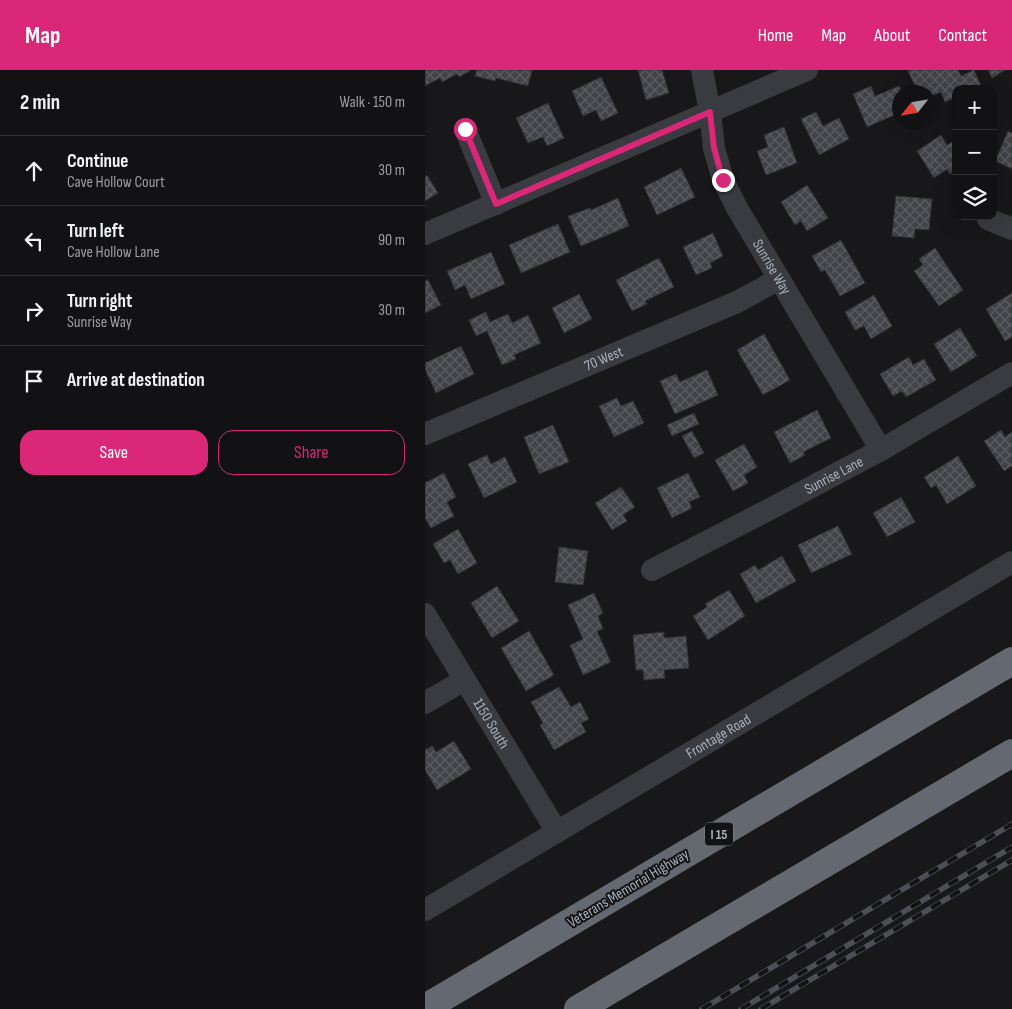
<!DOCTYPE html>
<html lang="en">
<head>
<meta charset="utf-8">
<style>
	:root { --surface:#121214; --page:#1f2022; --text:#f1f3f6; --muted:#9c9ea0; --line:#313234; --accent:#db2777 }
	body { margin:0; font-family:"Sofia Sans Condensed",sans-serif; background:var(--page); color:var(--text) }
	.controls { position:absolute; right:15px; top:15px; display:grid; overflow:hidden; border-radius:10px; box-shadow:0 5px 20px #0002 }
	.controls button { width:45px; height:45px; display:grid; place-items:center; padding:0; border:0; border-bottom:1px solid var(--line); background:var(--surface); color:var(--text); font:25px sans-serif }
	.compass { position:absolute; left:467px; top:15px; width:45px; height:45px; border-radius:50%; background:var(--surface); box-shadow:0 5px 20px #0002; rotate:239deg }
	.stop { position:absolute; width:15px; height:15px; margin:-11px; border:4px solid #db2777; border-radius:50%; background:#fff }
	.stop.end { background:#db2777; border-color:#fff; box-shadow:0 1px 5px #0008 }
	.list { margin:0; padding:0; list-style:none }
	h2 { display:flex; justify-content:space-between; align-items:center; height:65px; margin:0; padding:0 20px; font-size:21px }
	h2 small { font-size:16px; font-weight:400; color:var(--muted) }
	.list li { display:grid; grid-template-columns:32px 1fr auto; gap:15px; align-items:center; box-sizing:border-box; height:70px; padding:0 20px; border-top:1px solid var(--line) }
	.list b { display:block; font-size:19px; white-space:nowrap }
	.list p { margin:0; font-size:16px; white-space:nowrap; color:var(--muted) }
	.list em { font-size:16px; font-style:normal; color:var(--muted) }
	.actions { display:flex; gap:10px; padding:15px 20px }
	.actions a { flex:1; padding:11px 0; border:1px solid var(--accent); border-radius:15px; text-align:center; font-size:18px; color:var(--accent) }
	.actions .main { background:var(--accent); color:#fff }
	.icon { flex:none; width:28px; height:28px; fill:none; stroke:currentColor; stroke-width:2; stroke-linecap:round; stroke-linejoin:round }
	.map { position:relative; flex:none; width:587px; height:939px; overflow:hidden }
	header { display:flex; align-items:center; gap:30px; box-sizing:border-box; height:70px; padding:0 25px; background:var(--accent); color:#fff }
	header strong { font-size:24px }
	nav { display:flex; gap:28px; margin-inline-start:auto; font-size:18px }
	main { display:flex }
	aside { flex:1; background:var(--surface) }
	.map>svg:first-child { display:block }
	.building { fill:url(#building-cross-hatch); stroke:#323237 }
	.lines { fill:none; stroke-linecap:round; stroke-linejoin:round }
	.minor { stroke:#393b40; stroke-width:22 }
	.highway { stroke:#646971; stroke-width:28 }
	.rail-casing { stroke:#4c4f55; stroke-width:5.5 }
	.rail { stroke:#131316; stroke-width:4; stroke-dasharray:11; stroke-linecap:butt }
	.route { stroke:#db2777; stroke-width:6 }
	.labels { text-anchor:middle; stroke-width:4; stroke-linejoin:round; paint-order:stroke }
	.shield { fill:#131316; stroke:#7d828a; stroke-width:1 }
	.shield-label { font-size:14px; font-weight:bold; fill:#aab1bb }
	.street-label { font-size:15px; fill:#aab1bb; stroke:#131316 }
</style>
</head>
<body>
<header>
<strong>Map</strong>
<nav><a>Home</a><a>Map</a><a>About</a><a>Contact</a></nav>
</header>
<main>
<aside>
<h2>2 min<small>Walk · 150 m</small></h2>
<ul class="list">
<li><svg class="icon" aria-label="ahead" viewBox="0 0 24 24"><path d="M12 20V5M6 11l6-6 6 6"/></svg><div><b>Continue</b><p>Cave Hollow Court</p></div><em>30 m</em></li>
<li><svg class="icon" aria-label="left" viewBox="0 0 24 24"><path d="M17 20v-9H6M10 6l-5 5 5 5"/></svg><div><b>Turn left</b><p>Cave Hollow Lane</p></div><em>90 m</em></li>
<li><svg class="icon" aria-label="right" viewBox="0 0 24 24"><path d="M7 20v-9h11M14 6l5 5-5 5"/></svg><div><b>Turn right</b><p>Sunrise Way</p></div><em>30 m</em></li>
<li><svg class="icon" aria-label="arrive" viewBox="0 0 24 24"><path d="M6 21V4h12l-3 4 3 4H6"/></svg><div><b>Arrive at destination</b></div></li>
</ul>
<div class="actions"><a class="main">Save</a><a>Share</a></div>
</aside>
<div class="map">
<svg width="587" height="939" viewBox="0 0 587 939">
	<defs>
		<pattern id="building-cross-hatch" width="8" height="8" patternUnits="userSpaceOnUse" patternTransform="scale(1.25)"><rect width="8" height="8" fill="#424348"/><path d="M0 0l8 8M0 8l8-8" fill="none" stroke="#5b5c60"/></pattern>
	</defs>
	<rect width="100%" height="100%" fill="#18181a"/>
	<g class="building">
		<path d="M0,0H44L45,1L34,7L32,4L17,12L15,8L0,16Z"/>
		<path d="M52,0H107L103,16L71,8L70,11L50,6Z"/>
		<path d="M213,0H237L244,23L221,30Z"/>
		<path d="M485,0H533L536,6L549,0L556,16L550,19H531V27L520,32L516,22L504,27V22H493L483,1Z"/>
		<path d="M563,0H580L567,8Z"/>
		<path d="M176,7L193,43L176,51L171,40L158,46L147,21Z"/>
		<path d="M446,16L450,26L474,16L477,22H474V43L442,57L428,24Z"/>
		<path d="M123,33L139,68L122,76L118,67L103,73L91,48Z"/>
		<path d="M391,42L398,56L414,48L424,69L394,85L376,49Z"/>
		<path d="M359,57L372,93L341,105L332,81L343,77L339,65Z"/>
		<path d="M583,61L587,63V99L570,91Z"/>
		<path d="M516,65L522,75L531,70V100L525,104L522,99L509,108L492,81Z"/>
		<path d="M256,98L270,127L232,145L219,117Z"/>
		<path d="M2,105L13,123L0,131V107Z"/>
		<path d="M382,115L403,148L382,161L376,151L370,155L356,132Z"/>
		<path d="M471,126L507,129L504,160L490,159L489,168L467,166Z"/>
		<path d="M193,128L204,156L156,176L143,146L165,138L166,140Z"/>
		<path d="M133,154L145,182L96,203L84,175Z"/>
		<path d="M288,163L298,186L285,193L287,198L271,205L258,177Z"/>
		<path d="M416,170L440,213L415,226L400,200L396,202L387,186Z"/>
		<path d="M510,178L538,220L514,236L489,201L498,195L494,189Z"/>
		<path d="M66,182L80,214L46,229L40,215L30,220L22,201Z"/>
		<path d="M234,188L249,217L220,231L222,234L207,241L191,210Z"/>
		<path d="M3,210L16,235L0,243V211Z"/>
		<path d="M587,223V267L580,271L561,239Z"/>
		<path d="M154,224L167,249L139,263L127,238Z"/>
		<path d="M449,225L467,256L446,269L439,256L430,260L420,242Z"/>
		<path d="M61,242L65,252L83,244L87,253L103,245L116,273L89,285L91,289L77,295L62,261L51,266L44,250Z"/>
		<path d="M535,258L552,286L526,302L509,274Z"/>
		<path d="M339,264L365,310L338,325L312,280Z"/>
		<path d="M36,276L49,304L11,323L0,299V293Z"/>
		<path d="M484,287L488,295L499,289L511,310L481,327L477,321L468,326L455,304Z"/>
		<path d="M282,300L293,325L250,344L235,311L251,304L255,312Z"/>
		<path d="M192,328L196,336L208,331L219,353L189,367L174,336Z"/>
		<path d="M392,340L406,368L378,382L380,385L365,393L349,362Z"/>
		<path d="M269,343L274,354L247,366L242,355Z"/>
		<path d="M128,355L144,392L114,404L99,367Z"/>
		<path d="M576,360L580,367L587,362V396L579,401L559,371Z"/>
		<path d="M267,361L279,383L269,388L257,366Z"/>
		<path d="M319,374L332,397L319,405L323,413L308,421L290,390Z"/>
		<path d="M62,385L66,394L80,387L92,412L59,428L43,394Z"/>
		<path d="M533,386L551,416L522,434L511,415L506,418L499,407Z"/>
		<path d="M19,403L31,427L22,432L29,446L6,458L0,448V413Z"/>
		<path d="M263,403L275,427L264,432L267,438L247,448L232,418Z"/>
		<path d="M196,417L210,437L198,445L202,451L187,460L170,433Z"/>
		<path d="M476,427L490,452L462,467L448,443Z"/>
		<path d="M413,456L427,484L386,503L373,475Z"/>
		<path d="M33,459L52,493L33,504L25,490L19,493L8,474Z"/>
		<path d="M134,477L163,481L158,515L130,512Z"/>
		<path d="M357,486L371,511L331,533L315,504L330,495L333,500Z"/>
		<path d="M72,516L94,551L67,568L46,533Z"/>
		<path d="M304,520L320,546L283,570L268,546L282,537L280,534Z"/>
		<path d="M169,523L178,543L173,546L178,559L172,561L186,592L158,605L145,575L158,569L143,535Z"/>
		<path d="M104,561L129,605L101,621L76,578Z"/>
		<path d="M239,562V568L261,566L264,598L239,600L240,608L219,610L218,600H211L208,565Z"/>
		<path d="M134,617L146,637L155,632L164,649L156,653L161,662L129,680L115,655L118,653L106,632Z"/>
		<path d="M29,671L46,699L12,720L0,700V680L7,676L11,682Z"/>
	</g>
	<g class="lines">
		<g class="minor">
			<path id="s1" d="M277,0L285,42L289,78L298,110L312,138L456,380"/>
			<path d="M40,59L71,134"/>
			<path d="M563,149L587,159"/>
			<path d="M0,164L382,0"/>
			<path id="s2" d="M0,364L312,232L354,209"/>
			<path id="s3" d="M227,500L347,438L456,380L587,303"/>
			<path id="s4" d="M0,544L132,762"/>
			<path d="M0,633L39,610"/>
			<path id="s5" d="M0,840L587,492"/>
		</g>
		<g class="highway">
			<path d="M0,938L587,591"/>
			<path d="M153,939L587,683"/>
		</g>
		<defs>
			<g id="rail">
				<path d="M277,939L587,754"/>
				<path d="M316,939L587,777"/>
				<path d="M336,939L587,790"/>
			</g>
		</defs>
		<use href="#rail" class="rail-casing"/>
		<use href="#rail" class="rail"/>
	</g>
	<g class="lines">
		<path class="route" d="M40,59L71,134L285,42L289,78L298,110"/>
	</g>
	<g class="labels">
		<rect class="shield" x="280" y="752.5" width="28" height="23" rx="4"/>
		<g class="shield-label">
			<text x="294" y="769">I 15</text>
		</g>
		<g class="street-label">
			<text dy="5" stroke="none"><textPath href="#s1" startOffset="212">Sunrise Way</textPath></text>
			<text dy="5" stroke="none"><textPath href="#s2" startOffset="194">70 West</textPath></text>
			<text dy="5" stroke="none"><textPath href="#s3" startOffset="205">Sunrise Lane</textPath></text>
			<text dy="5" stroke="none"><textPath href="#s4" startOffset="128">1150 South</textPath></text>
			<text dy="5" stroke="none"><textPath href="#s5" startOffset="341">Frontage Road</textPath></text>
			<text transform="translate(203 818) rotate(-31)" y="5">Veterans Memorial Highway</text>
		</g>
	</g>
</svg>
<div class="controls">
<button>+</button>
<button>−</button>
<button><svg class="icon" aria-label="layers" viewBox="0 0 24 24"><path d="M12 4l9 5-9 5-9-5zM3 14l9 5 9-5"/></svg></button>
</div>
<svg class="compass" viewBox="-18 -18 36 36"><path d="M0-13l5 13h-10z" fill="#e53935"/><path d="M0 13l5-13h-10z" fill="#9c9ea0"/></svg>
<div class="stop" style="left:40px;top:59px"></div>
<div class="stop end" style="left:298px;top:110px"></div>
</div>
</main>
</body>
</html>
